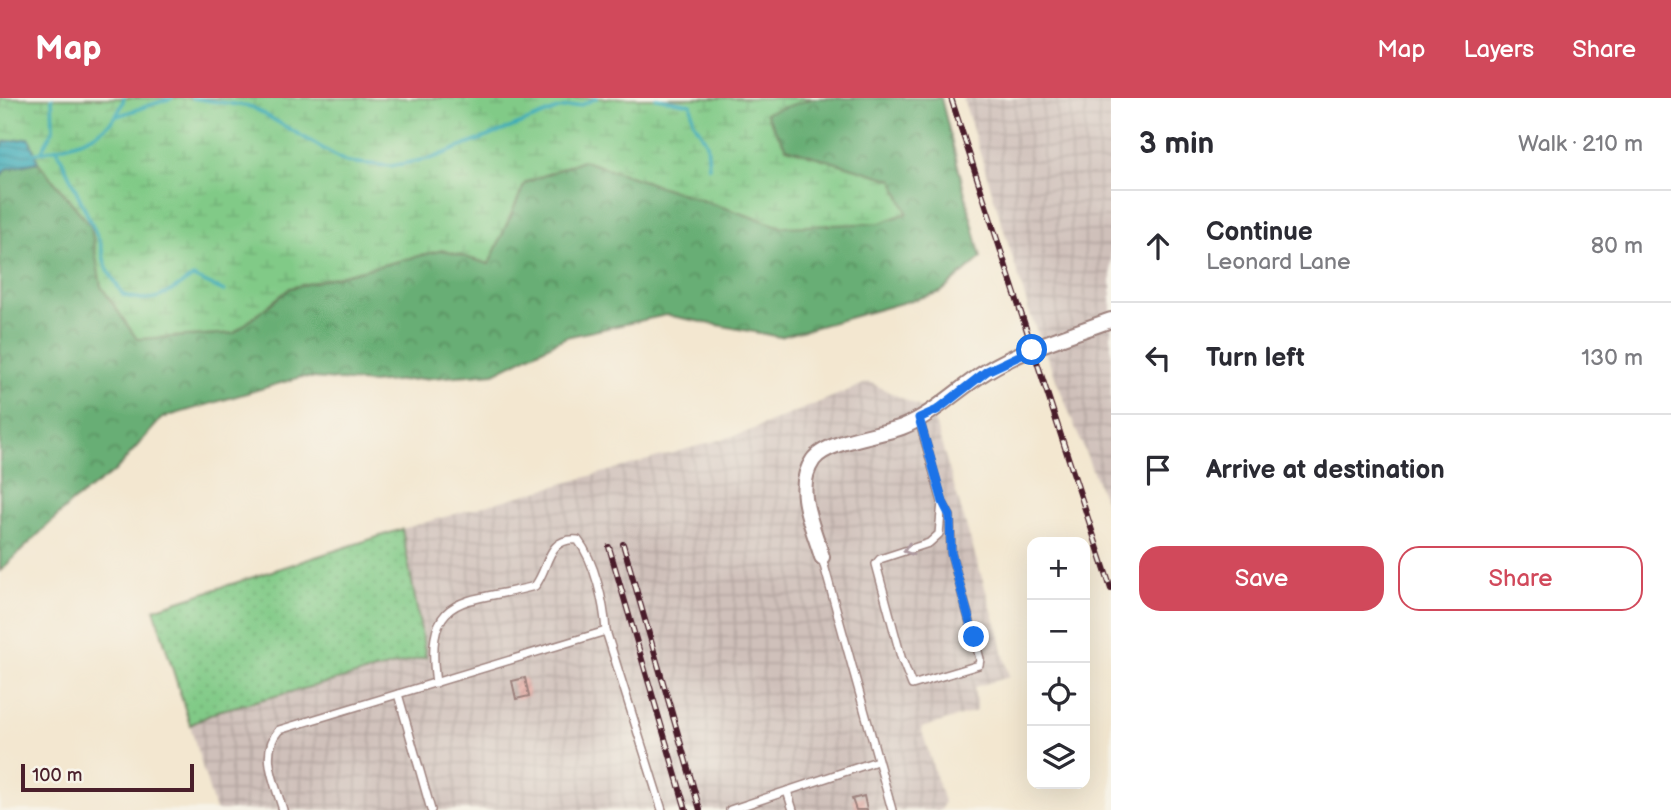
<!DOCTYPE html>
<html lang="en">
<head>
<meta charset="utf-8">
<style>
	:root { --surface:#fff; --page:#f7f7f7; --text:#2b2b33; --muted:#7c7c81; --line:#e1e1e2; --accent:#d1495b }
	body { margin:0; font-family:"Balsamiq Sans",sans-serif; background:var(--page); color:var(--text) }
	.controls { position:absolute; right:21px; bottom:21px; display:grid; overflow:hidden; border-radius:14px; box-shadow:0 7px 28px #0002 }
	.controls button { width:63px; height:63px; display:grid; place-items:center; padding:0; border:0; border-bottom:2px solid var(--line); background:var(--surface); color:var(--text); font:35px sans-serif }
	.scale { position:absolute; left:21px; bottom:18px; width:173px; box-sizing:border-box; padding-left:7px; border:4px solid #4a1f2b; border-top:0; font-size:19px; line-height:24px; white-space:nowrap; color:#4a1f2b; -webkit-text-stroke:5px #f7f3e8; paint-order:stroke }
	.stop { position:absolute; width:21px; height:21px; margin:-16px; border:5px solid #1a73e8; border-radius:50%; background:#fff }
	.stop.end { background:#1a73e8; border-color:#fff; box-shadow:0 2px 7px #0008 }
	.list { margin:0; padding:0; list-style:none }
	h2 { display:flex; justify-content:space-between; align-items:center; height:91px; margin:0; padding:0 28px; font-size:30px }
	h2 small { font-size:23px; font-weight:400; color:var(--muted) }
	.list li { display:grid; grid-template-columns:46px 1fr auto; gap:21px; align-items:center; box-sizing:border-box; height:112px; padding:0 28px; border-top:2px solid var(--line) }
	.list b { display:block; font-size:26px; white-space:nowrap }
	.list p { margin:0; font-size:23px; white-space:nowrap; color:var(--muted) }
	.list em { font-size:23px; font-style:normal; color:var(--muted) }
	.actions { display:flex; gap:14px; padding:21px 28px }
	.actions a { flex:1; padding:16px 0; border:2px solid var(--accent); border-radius:21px; text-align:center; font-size:24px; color:var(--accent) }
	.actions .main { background:var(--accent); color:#fff }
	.icon { flex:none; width:38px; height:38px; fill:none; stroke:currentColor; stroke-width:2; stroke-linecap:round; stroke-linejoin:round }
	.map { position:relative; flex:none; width:1111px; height:712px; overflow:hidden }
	header { display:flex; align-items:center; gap:42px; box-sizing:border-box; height:98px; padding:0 35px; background:var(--accent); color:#fff }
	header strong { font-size:33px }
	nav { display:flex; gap:38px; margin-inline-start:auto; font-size:24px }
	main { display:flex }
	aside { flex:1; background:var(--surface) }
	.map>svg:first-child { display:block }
	.industrial { fill:url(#industrial-grid) }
	.grass { fill:url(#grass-dots); stroke:#667459; stroke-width:2 }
	.forest { fill:url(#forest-crowns); stroke:#596650; stroke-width:2 }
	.wetland { fill:url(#wetland-marsh); stroke:#667459; stroke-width:2 }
	.water { fill:url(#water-rules); stroke:#426572; stroke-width:2 }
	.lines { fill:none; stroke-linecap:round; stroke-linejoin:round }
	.stream { stroke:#3babb8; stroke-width:3.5 }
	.building { fill:url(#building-hatch) }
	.lane-casing { stroke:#9e837e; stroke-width:10 }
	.street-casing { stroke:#9e837e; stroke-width:18 }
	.lane { stroke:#fff; stroke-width:7 }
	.street { stroke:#fff; stroke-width:14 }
	.rail-casing { stroke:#4a1f2b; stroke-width:6 }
	.rail { stroke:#f7f3e8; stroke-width:3.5; stroke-dasharray:10; stroke-linecap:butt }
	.oneway { stroke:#ae9aa0 }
	.route { stroke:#1a73e8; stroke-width:9 }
</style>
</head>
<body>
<header>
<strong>Map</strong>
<nav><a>Map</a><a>Layers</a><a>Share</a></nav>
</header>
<main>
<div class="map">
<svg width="1111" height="712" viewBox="0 0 1111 712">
	<defs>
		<pattern id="industrial-grid" width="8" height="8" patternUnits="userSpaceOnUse" patternTransform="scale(1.75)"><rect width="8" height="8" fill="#cfc0ba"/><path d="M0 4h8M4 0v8" fill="none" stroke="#b3a5a0"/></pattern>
		<pattern id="grass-dots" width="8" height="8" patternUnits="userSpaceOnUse" patternTransform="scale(1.75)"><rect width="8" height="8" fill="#81ca87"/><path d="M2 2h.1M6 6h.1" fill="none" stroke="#71ad75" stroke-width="1.8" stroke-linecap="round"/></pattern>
		<pattern id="forest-crowns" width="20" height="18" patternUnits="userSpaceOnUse" patternTransform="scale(1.75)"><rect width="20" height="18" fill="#68ae74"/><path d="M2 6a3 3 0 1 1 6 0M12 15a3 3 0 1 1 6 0" fill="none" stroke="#588d5f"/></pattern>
		<pattern id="wetland-marsh" width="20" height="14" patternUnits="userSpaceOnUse" patternTransform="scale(1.75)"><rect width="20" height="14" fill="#81ca87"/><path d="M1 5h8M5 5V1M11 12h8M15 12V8" fill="none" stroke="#71ad75"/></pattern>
		<pattern id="water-rules" width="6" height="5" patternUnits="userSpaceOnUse" patternTransform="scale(1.75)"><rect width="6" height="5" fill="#3babb8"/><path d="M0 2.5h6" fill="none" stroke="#348b96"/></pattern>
		<pattern id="building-hatch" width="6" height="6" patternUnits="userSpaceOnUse" patternTransform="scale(1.75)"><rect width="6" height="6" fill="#e7afa8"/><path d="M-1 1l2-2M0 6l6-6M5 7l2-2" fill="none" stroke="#bd8e89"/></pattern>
	</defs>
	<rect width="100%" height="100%" fill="#f7f3e8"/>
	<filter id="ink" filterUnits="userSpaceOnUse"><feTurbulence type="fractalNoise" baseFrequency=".0143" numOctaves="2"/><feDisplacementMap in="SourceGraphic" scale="14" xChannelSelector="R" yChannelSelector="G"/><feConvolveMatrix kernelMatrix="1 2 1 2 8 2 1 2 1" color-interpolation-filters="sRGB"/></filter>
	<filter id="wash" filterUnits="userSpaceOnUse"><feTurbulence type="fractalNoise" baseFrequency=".00686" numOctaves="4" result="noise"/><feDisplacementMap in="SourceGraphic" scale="28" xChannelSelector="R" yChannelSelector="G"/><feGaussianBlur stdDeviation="1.57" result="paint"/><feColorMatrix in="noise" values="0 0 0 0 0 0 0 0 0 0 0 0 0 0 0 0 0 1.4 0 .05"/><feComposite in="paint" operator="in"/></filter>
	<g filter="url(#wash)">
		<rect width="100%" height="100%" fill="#f3e7d0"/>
		<g class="industrial">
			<path d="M963,0H1111V419L1030,216Z"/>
			<path d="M869,284L932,315L999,536L1009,579L974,589L977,613L921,630L944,704L941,712H215L190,627L218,613L426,559L402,431L744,335Z"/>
		</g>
		<path class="grass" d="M402,431L426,559L218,613L190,627L154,511Z"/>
		<path class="forest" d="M814,0H941L981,160L941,194L780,239L666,217L566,239L494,275L371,285L301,279L162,320L115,373L72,404L0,473V79L6,71L38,64L91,128L101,188L137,241L234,235L290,190L443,152L489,166L525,85L582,62L782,129L893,82L786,50L765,15Z"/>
		<path class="wetland" d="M0,0H814L765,15L786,50L893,82L907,115L880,125L782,129L582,62L525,85L489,166L442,152L290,190L234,235L137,241L101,188L91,128L38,64L29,40L4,44L0,53Z"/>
		<path class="water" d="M29,40L38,64L6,71L0,79V53L4,44Z"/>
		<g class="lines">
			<g class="stream">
				<path d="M192,0L252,9L346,64L391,68L433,60L558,11L581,7L597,0"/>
				<path d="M656,0L691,6L693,22L707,45L709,69"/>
				<path d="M117,18L172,0"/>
				<path d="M57,51L100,144L106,169L123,197C158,208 166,195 193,179L224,193"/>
				<path d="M41,54L53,32L52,0"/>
				<path d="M33,56C67,48 114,40 124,0"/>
			</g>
		</g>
		<g id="blocks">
			<g class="building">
				<path d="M525,580L529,598L516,601L512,583Z"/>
				<path d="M864,698L867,712H856L852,701Z"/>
			</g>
		</g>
	</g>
	<g filter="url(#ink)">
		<use href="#blocks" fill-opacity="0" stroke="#9e837e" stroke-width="2"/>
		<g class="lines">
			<defs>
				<g id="lane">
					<path d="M919,321L942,404L950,418L951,455L980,561L979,567L912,587L901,559L876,466L880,461L929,445L939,436L942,404"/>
					<path d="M822,460L892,712"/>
					<path d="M436,585C423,492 467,506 535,488C550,469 546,439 578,442C595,464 604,505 606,533"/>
					<path d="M398,596L431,712"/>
					<path d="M787,693L793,712"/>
					<path d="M283,712C275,685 259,655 279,632L606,533L662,712"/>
					<path d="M730,712L877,663"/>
				</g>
				<path id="street" d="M822,459C813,428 793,391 813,362C826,343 881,337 902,329C935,316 957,291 987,273C1025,250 1070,237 1111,222"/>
			</defs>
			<use href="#lane" class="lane-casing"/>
			<use href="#street" class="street-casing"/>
			<use href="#lane" class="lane"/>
			<use href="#street" class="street"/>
			<defs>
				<g id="rail">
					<path d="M951,0L1111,491"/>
					<path d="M623,446L700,712"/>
					<path d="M609,449L686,712"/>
				</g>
			</defs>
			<use href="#rail" class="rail-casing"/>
			<use href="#rail" class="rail"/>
		</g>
		<defs><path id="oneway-chevron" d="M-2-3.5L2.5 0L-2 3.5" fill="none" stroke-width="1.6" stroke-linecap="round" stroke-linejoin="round" transform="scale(1.75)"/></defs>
		<use class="oneway" href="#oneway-chevron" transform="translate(908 452) rotate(162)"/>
	</g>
	<g class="lines" filter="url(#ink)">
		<path class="route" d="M974,539L951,455L950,418L943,404L919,320L937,312L987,273L1032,252"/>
	</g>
</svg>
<div class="controls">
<button>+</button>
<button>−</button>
<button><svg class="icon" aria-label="locate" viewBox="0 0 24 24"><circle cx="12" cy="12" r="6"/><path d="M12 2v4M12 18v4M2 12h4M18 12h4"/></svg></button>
<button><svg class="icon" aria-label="layers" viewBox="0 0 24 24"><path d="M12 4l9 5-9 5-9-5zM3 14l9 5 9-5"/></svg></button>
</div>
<div class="scale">100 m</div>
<div class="stop" style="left:1032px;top:252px"></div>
<div class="stop end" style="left:974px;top:539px"></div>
</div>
<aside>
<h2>3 min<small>Walk · 210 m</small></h2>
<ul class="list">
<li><svg class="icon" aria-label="ahead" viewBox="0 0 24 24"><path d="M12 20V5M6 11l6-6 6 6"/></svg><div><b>Continue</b><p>Leonard Lane</p></div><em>80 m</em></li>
<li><svg class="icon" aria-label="left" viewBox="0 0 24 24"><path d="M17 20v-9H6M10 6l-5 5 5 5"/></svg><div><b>Turn left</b></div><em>130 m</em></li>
<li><svg class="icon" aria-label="arrive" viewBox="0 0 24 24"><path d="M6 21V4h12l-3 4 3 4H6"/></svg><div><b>Arrive at destination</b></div></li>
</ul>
<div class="actions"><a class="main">Save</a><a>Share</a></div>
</aside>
</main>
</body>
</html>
